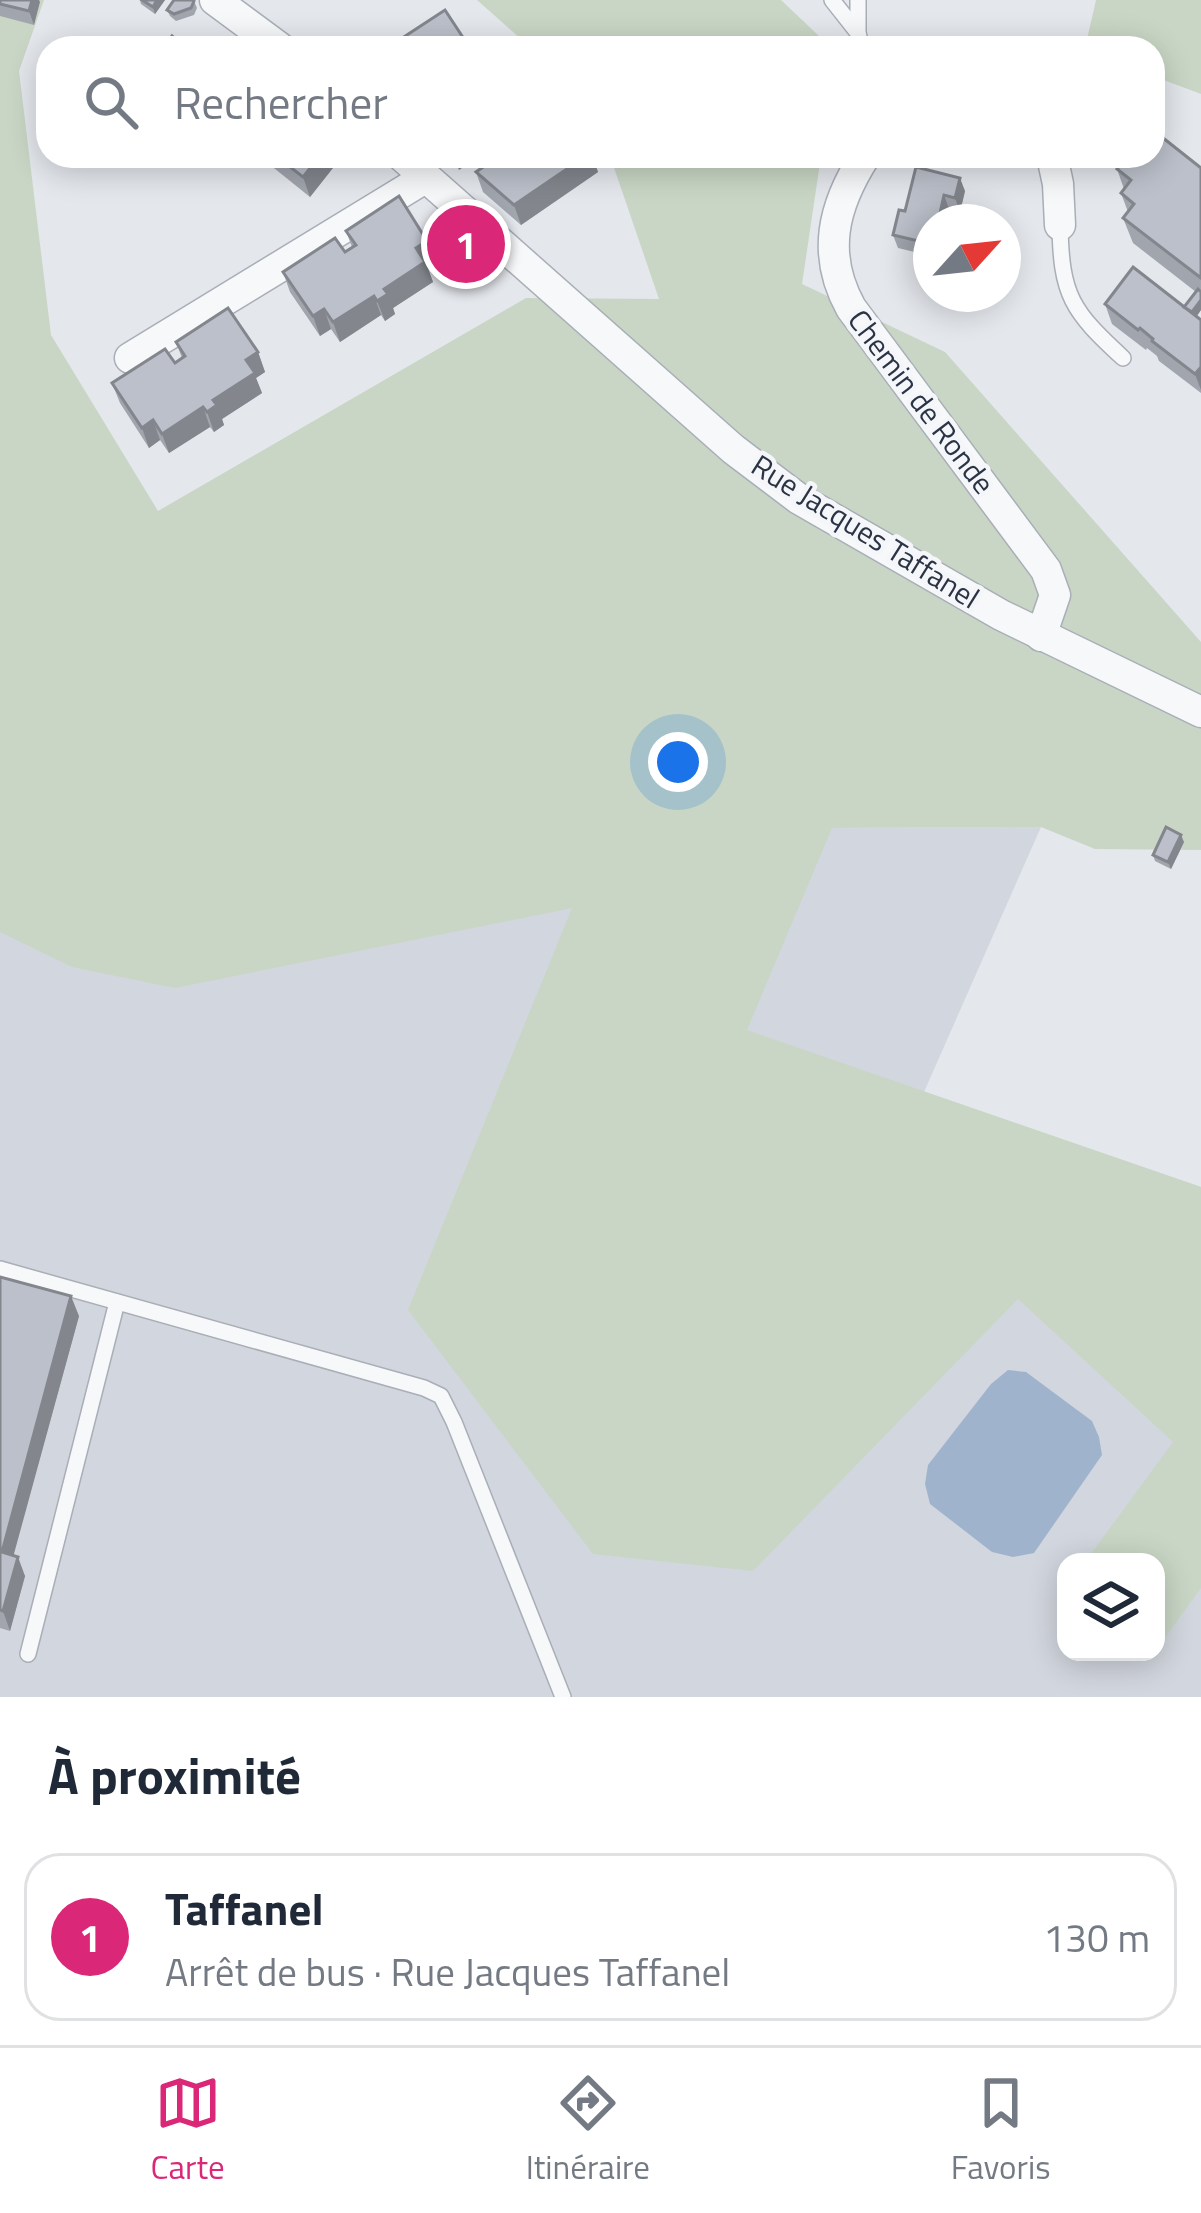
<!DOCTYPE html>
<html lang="fr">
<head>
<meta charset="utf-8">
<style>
	:root { --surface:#fff; --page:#f6f6f7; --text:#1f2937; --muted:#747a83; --line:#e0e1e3; --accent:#db2777 }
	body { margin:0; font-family:"Titillium Web",sans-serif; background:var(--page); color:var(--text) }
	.controls { position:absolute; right:36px; bottom:36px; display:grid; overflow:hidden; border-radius:24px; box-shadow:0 6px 30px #0003 }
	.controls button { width:108px; height:108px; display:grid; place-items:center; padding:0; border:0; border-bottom:3px solid var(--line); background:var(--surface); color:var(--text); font:60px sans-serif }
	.compass { position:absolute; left:913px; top:204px; width:108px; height:108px; border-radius:50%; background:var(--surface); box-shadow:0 6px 30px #0003; rotate:63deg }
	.you { position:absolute; left:678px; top:762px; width:42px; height:42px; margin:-30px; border:9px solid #fff; border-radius:50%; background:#1a73e8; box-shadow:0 0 0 18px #1a73e833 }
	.badge { display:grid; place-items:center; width:78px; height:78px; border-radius:50%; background:var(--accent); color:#fff; font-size:39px; font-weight:700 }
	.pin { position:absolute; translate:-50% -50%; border:6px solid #fff; box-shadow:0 3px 12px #0006 }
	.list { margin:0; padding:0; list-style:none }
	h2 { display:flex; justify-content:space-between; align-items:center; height:156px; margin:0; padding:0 48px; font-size:51px }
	h2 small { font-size:39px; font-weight:400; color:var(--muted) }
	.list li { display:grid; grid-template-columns:78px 1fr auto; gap:36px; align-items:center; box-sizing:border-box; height:168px; margin:0 24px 24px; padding:0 24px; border:3px solid var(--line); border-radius:36px }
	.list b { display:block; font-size:45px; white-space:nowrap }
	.list p { margin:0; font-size:39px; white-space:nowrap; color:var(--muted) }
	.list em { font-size:39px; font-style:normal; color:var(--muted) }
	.icon { flex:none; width:66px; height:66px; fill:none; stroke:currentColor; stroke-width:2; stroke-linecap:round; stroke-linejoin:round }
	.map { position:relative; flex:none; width:1201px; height:1697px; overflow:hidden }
	.search { position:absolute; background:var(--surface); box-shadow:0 6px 30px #0003; left:36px; right:36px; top:36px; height:132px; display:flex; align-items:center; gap:30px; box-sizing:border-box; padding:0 42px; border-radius:36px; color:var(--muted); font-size:45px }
	.sheet { height:348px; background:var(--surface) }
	nav { display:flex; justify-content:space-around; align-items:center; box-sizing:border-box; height:168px; border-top:3px solid var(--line); background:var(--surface); font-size:33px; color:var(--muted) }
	nav a { display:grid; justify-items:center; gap:6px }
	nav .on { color:var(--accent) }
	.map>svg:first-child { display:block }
	.built { fill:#d2d6de; fill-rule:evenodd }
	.green { fill:#c9d6c5 }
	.water { fill:#9fb4cc }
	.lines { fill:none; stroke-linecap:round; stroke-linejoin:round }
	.lane-casing { stroke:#a9aeb7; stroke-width:18 }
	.street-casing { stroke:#a9aeb7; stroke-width:33 }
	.lane { stroke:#f7f8fa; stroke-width:15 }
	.street { stroke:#f7f8fa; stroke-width:30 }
	.wall { fill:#a1a5ae }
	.shaded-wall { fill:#83868d }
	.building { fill:#bbc0ca; stroke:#83868d; stroke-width:3 }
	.labels { text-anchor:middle; stroke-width:9; stroke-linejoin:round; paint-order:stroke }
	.street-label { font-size:30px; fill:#2b3445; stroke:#f4f6f9 }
</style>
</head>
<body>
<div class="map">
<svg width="1201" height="1697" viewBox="0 0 1201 1697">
	<rect width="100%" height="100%" fill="#e4e7ec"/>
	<path class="built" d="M0,795L832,828L1041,827L924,1092L1201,1187V1697H0ZM1066,1562H1156V1652H1066Z"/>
	<g class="green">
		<path d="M0,0H44L19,71L51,335L158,511L526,298L659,299L610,156H821L802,284L945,352L1201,642V850L1095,849L1041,827L832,828L747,1030L1201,1187V1588L1156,1650V1562H1085L1173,1442L1018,1299L753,1571L593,1554L408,1310L572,908L175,988L72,967L0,932Z"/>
		<path d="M477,0H781L819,36L820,48H531Z"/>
		<path d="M1096,0H1201V94L1153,76V48H1085Z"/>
	</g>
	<path class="water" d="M1008,1370L1026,1372L1092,1421L1099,1437L1102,1455L1034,1553L1013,1557L992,1552L930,1504L925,1484L928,1465L991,1384Z"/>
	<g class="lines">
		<defs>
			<g id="lane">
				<path d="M832,0L858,33"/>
				<path d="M858,0V33L862,48"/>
				<path d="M1060,225C1061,296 1072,311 1123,358"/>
				<path d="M0,1269L424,1388L441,1396L454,1422L563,1697"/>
				<path d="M28,1654L117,1302"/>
			</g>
			<g id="street">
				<path d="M215,0L280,48"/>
				<path d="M402,156L733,449L799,499L1001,615L1201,712"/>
				<path d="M865,156C833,206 821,254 851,308L1046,570L1055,595L1041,636"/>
				<path d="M1052,156L1058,184L1060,225"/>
				<path d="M130,358L425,178"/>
			</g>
		</defs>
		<use href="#lane" class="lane-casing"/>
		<use href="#street" class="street-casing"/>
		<use href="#lane" class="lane"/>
		<use href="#street" class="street"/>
	</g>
	<g class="wall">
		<path d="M0,0H39L34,25L0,16Z"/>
		<path d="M140,0H165L155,14L141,4Z"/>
		<path d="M194,1L197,8L194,15L176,21L170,16L167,10Z"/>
		<path d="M259,156H339L340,159L310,197Z"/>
		<path d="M499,156H592L598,172L521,225L483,192L476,172Z"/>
		<path d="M916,167L965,191L960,212L949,209L931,222V256L898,248L893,235L905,211Z"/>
		<path d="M1201,168V310L1197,316L1201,320V393L1159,361L1157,356L1147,348L1146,350L1112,324L1105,304L1184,307L1196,292L1133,243L1123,218L1128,212L1121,193L1124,189L1117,169Z"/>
		<path d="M346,231L427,241L434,261L427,266L433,282L393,308L395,314L385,321L381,315L340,342L331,329L320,336L290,292L283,272L345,252L352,247Z"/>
		<path d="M176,342L258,352L265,372L256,378L262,393L222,419L224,425L214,432L210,427L169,453L160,440L149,448L120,403L112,383L175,363L182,358Z"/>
		<path d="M1184,842L1171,869L1155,861L1153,855Z"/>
		<path d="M0,1277L79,1316L13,1555L25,1576L10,1631L0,1628Z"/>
	</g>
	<g class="shaded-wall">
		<path d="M32,0H39L40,2L34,25L29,11Z"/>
		<path d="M157,0H165L155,14L153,7Z"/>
		<path d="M464,39L467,48H450Z"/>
		<path d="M320,156H339L340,159L310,197L303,177Z"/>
		<path d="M454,156H480L459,170Z"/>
		<path d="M586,156H592L598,172L521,225L514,205Z"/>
		<path d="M960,178L965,191L960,212L955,198Z"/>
		<path d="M944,195L949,209L946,222H938Z"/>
		<path d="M427,241L434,261L427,266L433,282L393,308L395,314L385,321L377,301L384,289L416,248Z"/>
		<path d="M374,296L381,315L340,342L333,322Z"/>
		<path d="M1201,300V310L1190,325L1187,318Z"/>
		<path d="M324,309L331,329L320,336L313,316Z"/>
		<path d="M258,352L265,372L256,378L262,393L222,419L224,425L214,432L207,412L213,400L246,360Z"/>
		<path d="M1201,367V390L1195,374Z"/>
		<path d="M203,407L210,427L169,453L162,434Z"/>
		<path d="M153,420L160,440L149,448L142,428Z"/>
		<path d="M1181,835L1184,842L1171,869L1168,862Z"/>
		<path d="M71,1296L79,1316L9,1572L2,1552Z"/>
		<path d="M18,1557L25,1576L10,1631L3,1611Z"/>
	</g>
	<g class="building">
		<path d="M0,0H32L29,11L0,4Z"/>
		<path d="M142,0H157L153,7Z"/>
		<path d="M174,0H193L194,1L191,8L174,14L167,10Z"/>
		<path d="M445,10L464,39L450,48H387Z"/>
		<path d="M172,36L187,48H163Z"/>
		<path d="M1153,130L1201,168V278L1123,218L1134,204L1121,193L1131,180L1117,169L1127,156H1153Z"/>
		<path d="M276,156H320L303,177Z"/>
		<path d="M499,156H586L514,205L476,172Z"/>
		<path d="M916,167L960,178L955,198L944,195L938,222H931V244L893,235L899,210L905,211Z"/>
		<path d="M399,196L427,241L416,248L425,262L384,289L388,294L377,301L374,296L333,322L324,309L313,316L283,272L335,238L345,252L356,245L346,231Z"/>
		<path d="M1133,267L1201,320V367L1195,374L1152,341L1153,339L1140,328L1138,330L1105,304Z"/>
		<path d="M1198,289L1201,292V300L1192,312L1184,307Z"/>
		<path d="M228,308L258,352L246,360L255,373L213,400L217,405L207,412L203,407L162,434L153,420L142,428L112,383L165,349L175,363L185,356L176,342Z"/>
		<path d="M1166,827L1181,835L1168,862L1153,855Z"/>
		<path d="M0,1277L71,1296L2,1552L18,1557L3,1611L0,1610Z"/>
	</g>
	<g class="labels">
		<g class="street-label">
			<text transform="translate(921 402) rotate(53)" y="10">Chemin de Ronde</text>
			<text transform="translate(865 532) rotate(32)" y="10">Rue Jacques Taffanel</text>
		</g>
	</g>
</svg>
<div class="controls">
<button><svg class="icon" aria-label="layers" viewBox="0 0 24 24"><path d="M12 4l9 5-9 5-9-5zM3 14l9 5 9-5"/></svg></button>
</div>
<svg class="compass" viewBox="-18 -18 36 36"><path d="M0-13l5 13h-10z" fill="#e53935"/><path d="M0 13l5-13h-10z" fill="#747a83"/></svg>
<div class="you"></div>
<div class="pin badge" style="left:466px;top:244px">1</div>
<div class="search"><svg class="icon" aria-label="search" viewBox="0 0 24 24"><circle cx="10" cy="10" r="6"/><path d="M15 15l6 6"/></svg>Rechercher</div>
</div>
<section class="sheet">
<h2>À proximité<small></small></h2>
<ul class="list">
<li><span class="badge">1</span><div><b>Taffanel</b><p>Arrêt de bus · Rue Jacques Taffanel</p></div><em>130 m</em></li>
</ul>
</section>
<nav>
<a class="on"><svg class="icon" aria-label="map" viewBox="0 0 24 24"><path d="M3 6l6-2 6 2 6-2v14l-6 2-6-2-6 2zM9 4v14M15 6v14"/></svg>Carte</a>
<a><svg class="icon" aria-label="directions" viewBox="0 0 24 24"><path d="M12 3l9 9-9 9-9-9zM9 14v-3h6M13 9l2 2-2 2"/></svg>Itinéraire</a>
<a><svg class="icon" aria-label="saved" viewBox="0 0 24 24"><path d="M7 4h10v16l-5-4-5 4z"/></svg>Favoris</a>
</nav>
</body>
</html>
